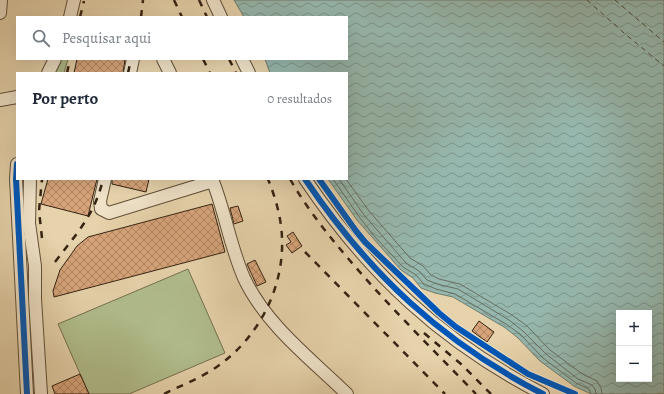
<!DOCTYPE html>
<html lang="pt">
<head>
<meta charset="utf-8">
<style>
	:root { --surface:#fff; --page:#f6f6f7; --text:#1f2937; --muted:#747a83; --line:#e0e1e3 }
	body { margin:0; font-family:Alegreya,serif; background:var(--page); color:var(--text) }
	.controls { position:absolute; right:12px; bottom:12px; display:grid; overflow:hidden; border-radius:0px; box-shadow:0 4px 16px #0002 }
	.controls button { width:36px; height:36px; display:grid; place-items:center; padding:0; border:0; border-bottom:1px solid var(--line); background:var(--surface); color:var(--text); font:20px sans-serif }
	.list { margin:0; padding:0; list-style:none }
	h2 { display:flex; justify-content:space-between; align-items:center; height:52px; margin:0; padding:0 16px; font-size:17px }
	h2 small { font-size:13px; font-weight:400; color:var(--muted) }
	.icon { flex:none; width:22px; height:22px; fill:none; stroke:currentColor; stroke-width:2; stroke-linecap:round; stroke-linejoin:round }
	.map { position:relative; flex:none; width:664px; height:394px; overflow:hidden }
	.search { position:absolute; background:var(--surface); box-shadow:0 4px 16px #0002; left:16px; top:16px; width:332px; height:44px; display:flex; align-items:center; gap:10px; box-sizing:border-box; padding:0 14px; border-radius:0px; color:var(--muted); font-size:15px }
	.panel { position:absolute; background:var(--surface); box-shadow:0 4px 16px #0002; left:16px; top:72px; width:332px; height:108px; border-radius:0px }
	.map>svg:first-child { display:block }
	.park { fill:#b1bd8c; stroke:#74704f }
	.water { fill:url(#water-waves); stroke:#707c6f; fill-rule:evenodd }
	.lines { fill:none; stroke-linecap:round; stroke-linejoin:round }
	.shore { stroke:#666e60; stroke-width:1 }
	.ferry { stroke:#4e4939; stroke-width:1; stroke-dasharray:5 4; stroke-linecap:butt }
	.building { fill:url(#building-cross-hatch); stroke:#362412 }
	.minor-casing { stroke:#625038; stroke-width:14 }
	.minor { stroke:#efe2c8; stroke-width:12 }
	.rail { stroke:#362412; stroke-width:2.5; stroke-dasharray:7 7; stroke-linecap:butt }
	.cycleway-casing { stroke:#efe2c8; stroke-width:8 }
	.cycleway { stroke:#0057b8; stroke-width:6 }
</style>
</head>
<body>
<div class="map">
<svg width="664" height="394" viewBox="0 0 664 394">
	<defs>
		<pattern id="water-waves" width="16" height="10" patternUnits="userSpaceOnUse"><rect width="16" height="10" fill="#96b7ad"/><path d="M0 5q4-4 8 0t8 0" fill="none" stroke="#7b958b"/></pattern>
		<pattern id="building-cross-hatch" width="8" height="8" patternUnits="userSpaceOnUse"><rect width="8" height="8" fill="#d7a47a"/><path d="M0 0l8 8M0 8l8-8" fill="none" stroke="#af8563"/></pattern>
	</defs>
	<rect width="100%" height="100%" fill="#e6d2ab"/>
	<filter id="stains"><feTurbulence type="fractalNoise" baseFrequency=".005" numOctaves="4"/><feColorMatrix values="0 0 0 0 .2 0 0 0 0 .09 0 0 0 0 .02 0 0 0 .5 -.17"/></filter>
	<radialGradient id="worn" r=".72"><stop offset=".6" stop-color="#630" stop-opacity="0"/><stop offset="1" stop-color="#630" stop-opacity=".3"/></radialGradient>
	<g class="park">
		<path d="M60,59H68L64,73H53Z"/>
		<path d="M188,269L225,353L129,394H89L58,324Z"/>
	</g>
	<path class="water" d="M234,0H664V394H591L574,386L540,361L517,337L504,327L453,297L435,293L421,288L413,278L401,270L357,220L328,179H347V73H270L265,59H347V17H244ZM619,313H649V379H619Z"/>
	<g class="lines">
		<g class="shore">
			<path d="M333,179L360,218L375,237L403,267L416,275L424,284L436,289L455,294L506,324L520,334L543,358L576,383L589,389L591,394"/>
			<path d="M339,179L364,215L406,263L419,271L427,280L437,284L458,289L509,320L523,331L546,354L578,379L592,385L595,389L596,394"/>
			<path d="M346,179L369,211L410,258L423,266L431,275L439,279L460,284L512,315L527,326L550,350L581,373L597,381L601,388L602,394"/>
		</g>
		<g class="ferry">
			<path d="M587,0L624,33L664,66"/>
			<path d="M615,0L664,42"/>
		</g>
	</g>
	<g class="building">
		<path d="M77,59H125L123,73H74Z"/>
		<path d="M48,179H97L88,216L41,204Z"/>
		<path d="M112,179H149L146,192L112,184Z"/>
		<path d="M212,204L225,252L54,297L53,291L60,270L77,246L88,237Z"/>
		<path d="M238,206L243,221L234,224L230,208Z"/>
		<path d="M293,232L302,246L292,253L286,245L291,242L287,236Z"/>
		<path d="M255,260L266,282L257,286L247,264Z"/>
		<path d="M479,321L494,332L487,342L472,331Z"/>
		<path d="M80,374L89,394H55L52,386Z"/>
	</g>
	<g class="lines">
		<defs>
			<g id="minor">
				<path d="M213,0L221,17"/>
				<path d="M0,13L1,0"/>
				<path d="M70,17L74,0"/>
				<path d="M163,59L170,73"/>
				<path d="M242,59L249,73"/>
				<path d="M48,73L55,59"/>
				<path d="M130,73L133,59"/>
				<path d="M0,100L17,97"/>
				<path d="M17,164L16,179L27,394"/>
				<path d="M30,179L29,223L35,266V299L41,394"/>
				<path d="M105,179L100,201L101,209L109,213L213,181"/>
				<path d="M212,179C225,211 230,246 244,278C266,325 311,359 347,394"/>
				<path d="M305,179C369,274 442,342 543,394"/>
			</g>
		</defs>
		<use href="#minor" class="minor-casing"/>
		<use href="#minor" class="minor"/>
		<g class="rail">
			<path d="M174,0L182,17"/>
			<path d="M199,0L207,17"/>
			<path d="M80,17L84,1"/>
			<path d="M141,17L143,0"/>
			<path d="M203,59L210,73"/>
			<path d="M229,59L236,73"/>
			<path d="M67,73L70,59"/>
			<path d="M128,73L131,59"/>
			<path d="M290,179C313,219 343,253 374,288C407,324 442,359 476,394"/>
			<path d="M42,238L39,211L42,179"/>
			<path d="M305,252L445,394"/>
			<path d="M55,262C76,234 95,215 103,179"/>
			<path d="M424,333L461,364L491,394"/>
			<path d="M164,394C182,385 201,378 218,366C262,335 288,280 281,226C279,210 274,194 268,179"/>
		</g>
		<defs>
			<g id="cycleway">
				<path d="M17,164L16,179L27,394"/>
				<path d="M305,179C369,274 442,342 543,394"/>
				<path d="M319,179L356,231L365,242L439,313L456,327L528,374L575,394"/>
			</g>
		</defs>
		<use href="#cycleway" class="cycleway-casing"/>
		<use href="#cycleway" class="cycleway"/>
	</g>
	<rect width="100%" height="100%" filter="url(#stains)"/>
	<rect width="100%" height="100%" fill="url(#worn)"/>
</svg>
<div class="controls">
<button>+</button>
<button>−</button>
</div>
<div class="search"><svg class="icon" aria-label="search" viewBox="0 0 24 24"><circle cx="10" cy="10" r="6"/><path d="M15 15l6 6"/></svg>Pesquisar aqui</div>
<section class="panel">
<h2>Por perto<small>0 resultados</small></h2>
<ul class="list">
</ul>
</section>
</div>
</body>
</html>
